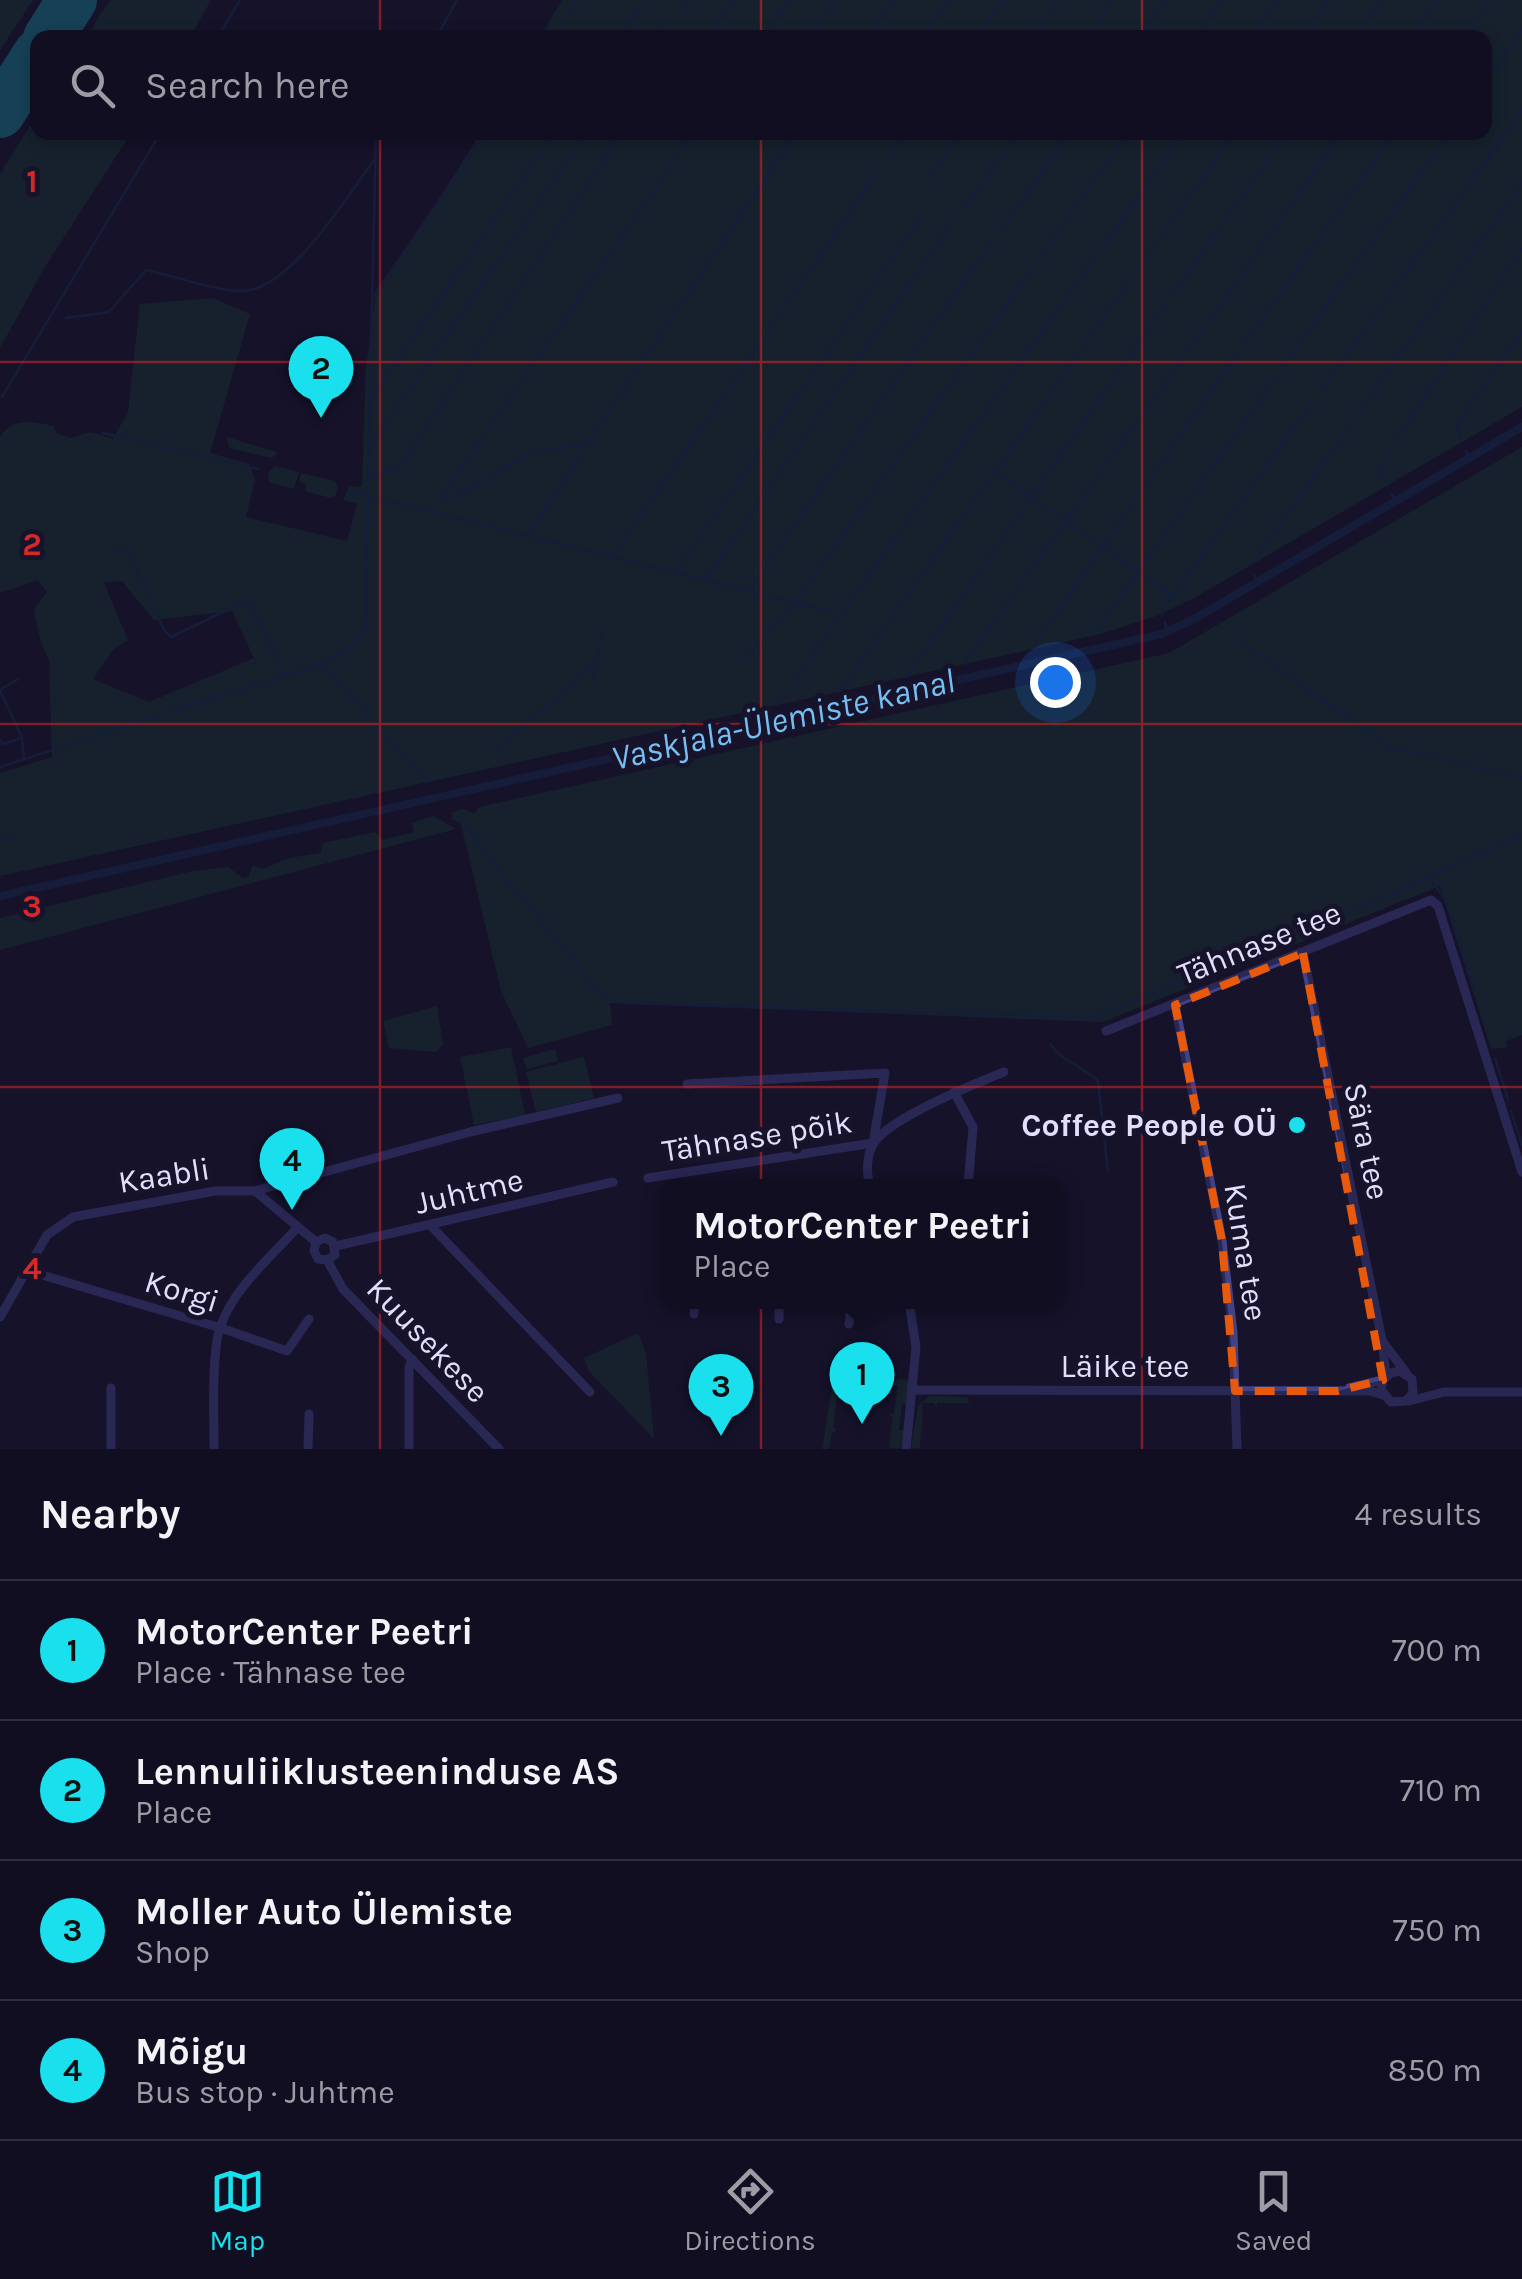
<!DOCTYPE html>
<html lang="en">
<head>
<meta charset="utf-8">
<style>
	:root { --surface:#100e20; --page:#191729; --text:#f1f3f6; --muted:#9c9ca5; --line:#302e3e; --accent:#1adfed }
	body { margin:0; font-family:Karla,sans-serif; background:var(--page); color:var(--text) }
	.you { position:absolute; left:1055px; top:682px; width:35px; height:35px; margin:-25px; border:8px solid #fff; border-radius:50%; background:#1a73e8; box-shadow:0 0 0 15px #1a73e833 }
	.badge { display:grid; place-items:center; width:65px; height:65px; border-radius:50%; background:var(--accent); color:#111; font-size:32px; font-weight:700 }
	.pin { position:absolute; translate:-50% -82px; filter:drop-shadow(0 2px 5px #0008) }
	.pin::after { content:''; position:absolute; top:52px; width:35px; height:30px; background:inherit; clip-path:polygon(0 0,100% 0,50% 100%) }
	.popup { position:absolute; left:660px; top:1179px; width:405px; height:130px; box-sizing:border-box; display:grid; place-content:center; border-radius:20px; background:var(--surface); filter:drop-shadow(0 2px 8px #0005); font-size:32px; white-space:nowrap; color:var(--muted) }
	.popup b { font-size:38px; color:var(--text) }
	.popup::after { content:''; position:absolute; left:50%; top:100%; margin-left:-20px; border:20px solid transparent; border-top-color:var(--surface) }
	.list { margin:0; padding:0; list-style:none }
	h2 { display:flex; justify-content:space-between; align-items:center; height:130px; margin:0; padding:0 40px; font-size:42px }
	h2 small { font-size:32px; font-weight:400; color:var(--muted) }
	.list li { display:grid; grid-template-columns:65px 1fr auto; gap:30px; align-items:center; box-sizing:border-box; height:140px; padding:0 40px; border-top:2px solid var(--line) }
	.list b { display:block; font-size:38px; white-space:nowrap }
	.list p { margin:0; font-size:32px; white-space:nowrap; color:var(--muted) }
	.list em { font-size:32px; font-style:normal; color:var(--muted) }
	.icon { flex:none; width:55px; height:55px; fill:none; stroke:currentColor; stroke-width:2; stroke-linecap:round; stroke-linejoin:round }
	.map { position:relative; flex:none; width:1522px; height:1449px; overflow:hidden }
	.search { position:absolute; background:var(--surface); box-shadow:0 5px 15px #0003; left:30px; right:30px; top:30px; height:110px; display:flex; align-items:center; gap:25px; box-sizing:border-box; padding:0 35px; border-radius:20px; color:var(--muted); font-size:38px }
	.sheet { height:690px; background:var(--surface) }
	nav { display:flex; justify-content:space-around; align-items:center; box-sizing:border-box; height:140px; border-top:2px solid var(--line); background:var(--surface); font-size:28px; color:var(--muted) }
	nav a { display:grid; justify-items:center; gap:5px }
	nav .on { color:var(--accent) }
	.map>svg:first-child { display:block }
	.green { fill:#173432; fill-rule:evenodd }
	.lines { fill:none; stroke-linecap:round; stroke-linejoin:round }
	.stream { stroke:#142c4e; stroke-width:2.5 }
	.canal { stroke:#142c4e; stroke-width:8 }
	.taxiway { stroke:#18798c; stroke-width:20 }
	.runway { stroke:#18798c; stroke-width:50 }
	.minor { stroke:#424285; stroke-width:9 }
	.marked { fill:none; stroke:#e8590c; stroke-width:8; stroke-dasharray:20 12; stroke-linejoin:round }
	.grid { fill:none; stroke:#d62828; stroke-width:2.5; stroke-opacity:0.55 }
	.poi-dot { fill:#1adfed; stroke:#16132a; stroke-width:4 }
	.labels { text-anchor:middle; stroke-width:10; stroke-linejoin:round; paint-order:stroke }
	.street-label { font-size:32px; fill:#e1dffc; stroke:#16132a }
	.poi-label { font-size:32px; font-weight:bold; fill:#e1dffc; stroke:#16132a; text-anchor:end }
	.water-label { font-size:35px; font-style:italic; fill:#75bef4; stroke:#16132a }
	.grid-label { font-size:32px; text-anchor:middle; font-weight:bold; fill:#d62828; stroke:#16132a; stroke-width:10; stroke-linejoin:round; paint-order:stroke }
</style>
</head>
<body>
<div class="map">
<svg width="1522" height="1449" viewBox="0 0 1522 1449">
	<rect width="100%" height="100%" fill="#16132a"/>
	<g class="green">
		<path d="M0,0H33L0,50Z"/>
		<path d="M110,0H211L190,37H86Z"/>
		<path d="M562,0H1522V407L1196,597L1156,616L1101,634L0,876V773L52,757L49,661L40,640L34,609L47,592L38,580L0,593V437C13,416 33,422 54,426L56,433L70,438L91,432L113,439L128,412L140,304L213,298L250,314L210,453L249,464L255,479L246,517L347,541L357,504L343,500L349,486L362,487L366,368L375,298L481,133L1484,132V38L540,37ZM122,581L154,620L232,611L254,658L149,702L93,679L113,650L128,640L104,583Z"/>
		<path d="M37,115L38,132L131,133L45,267L0,348V174Z"/>
		<path d="M227,437L276,452L275,456L271,458L229,448Z"/>
		<path d="M1522,447V1035L1506,1041L1507,1047L1491,1049L1440,886L1103,1022L610,1003L612,1025L528,1048L501,991L461,824L452,819V813L462,809L475,813L479,807L1169,653Z"/>
		<path d="M275,466L299,472L294,489L269,482L268,473Z"/>
		<path d="M301,473L335,481L338,487L336,495L331,498L305,491L306,484L299,482Z"/>
		<path d="M433,816L456,829L0,950V918L193,871L228,867L243,878L248,877L253,865L263,869L289,858L320,853L323,843L375,832L382,840L414,832L412,823Z"/>
		<path d="M437,1006L443,1044L436,1052L389,1048L383,1021Z"/>
		<path d="M511,1047L525,1115L474,1125L460,1057Z"/>
		<path d="M555,1049L558,1061L527,1069L523,1058Z"/>
		<path d="M584,1057L594,1098L536,1112L526,1072Z"/>
		<path d="M638,1333L646,1354L654,1439L588,1370L584,1358Z"/>
		<path d="M835,1370L910,1381L908,1404H902L899,1430H904L900,1449L884,1447H889L893,1417L889,1414L894,1413L898,1386L840,1377L833,1427L837,1431L832,1432L829,1449H822Z"/>
		<path d="M929,1396L968,1397L969,1403H937V1408L934,1403H923L920,1448L911,1449L918,1406Z"/>
	</g>
	<g class="lines">
		<g class="stream">
			<path d="M682,9L689,0"/>
			<path d="M714,28L734,0"/>
			<path d="M217,38L240,0"/>
			<path d="M436,38L457,0"/>
			<path d="M552,38L578,0"/>
			<path d="M619,38L642,5"/>
			<path d="M652,38L664,20"/>
			<path d="M688,38L692,31"/>
			<path d="M763,38L790,0"/>
			<path d="M807,38L835,0"/>
			<path d="M866,38L893,0"/>
			<path d="M922,38L949,0"/>
			<path d="M975,38L1003,0"/>
			<path d="M1031,38L1058,0"/>
			<path d="M1087,38L1113,0"/>
			<path d="M1138,38L1165,0"/>
			<path d="M1195,38L1222,0"/>
			<path d="M1250,38L1277,0"/>
			<path d="M1302,38L1328,0"/>
			<path d="M1355,38L1381,0"/>
			<path d="M1409,38L1436,0"/>
			<path d="M1463,38L1490,0"/>
			<path d="M1484,83L1522,31"/>
			<path d="M376,132L368,480L401,465L622,132"/>
			<path d="M852,134L853,132"/>
			<path d="M891,153L906,132"/>
			<path d="M928,177L961,132"/>
			<path d="M965,207L1019,132"/>
			<path d="M1001,230L1070,132"/>
			<path d="M1105,244L1183,132"/>
			<path d="M1038,259L1128,132"/>
			<path d="M1139,268L1235,132"/>
			<path d="M1173,294L1287,132"/>
			<path d="M374,296L486,132"/>
			<path d="M66,318L109,312L146,270C176,276 207,289 238,291C288,295 347,196 374,160"/>
			<path d="M1209,321L1342,132"/>
			<path d="M1244,344L1395,132"/>
			<path d="M1281,369L1450,132"/>
			<path d="M1319,393L1522,111"/>
			<path d="M2,397L161,132"/>
			<path d="M371,399L554,132"/>
			<path d="M1356,416L1522,183"/>
			<path d="M102,433L258,469"/>
			<path d="M1461,441L1457,428L1459,421L1522,332"/>
			<path d="M1394,443L1522,248"/>
			<path d="M369,448L587,132"/>
			<path d="M1466,451L1469,459"/>
			<path d="M996,472L1173,596"/>
			<path d="M1387,486L1379,471L1389,452"/>
			<path d="M349,491L829,611"/>
			<path d="M1391,493L1396,501"/>
			<path d="M439,500L463,493L528,454L587,444L796,132"/>
			<path d="M439,500L694,132"/>
			<path d="M530,533L581,454"/>
			<path d="M113,551L119,548L128,552L164,630L171,637L248,600L278,659L282,676L319,666L331,673L426,782"/>
			<path d="M613,556L876,174"/>
			<path d="M1252,563L1350,426"/>
			<path d="M676,572L922,215"/>
			<path d="M1254,574L1257,583"/>
			<path d="M707,578L953,221"/>
			<path d="M750,589L992,241"/>
			<path d="M1162,615V611L1313,401"/>
			<path d="M1165,623L1168,631"/>
			<path d="M1093,635L1276,377"/>
			<path d="M1235,638L1389,747L1522,778"/>
			<path d="M1035,648V644L1238,352"/>
			<path d="M968,664L967,659L1204,328"/>
			<path d="M319,665C341,655 355,647 366,625L368,491"/>
			<path d="M739,666L795,602L1032,269"/>
			<path d="M968,675L969,679"/>
			<path d="M906,677L1167,302"/>
			<path d="M593,679L602,632"/>
			<path d="M795,679L1097,254"/>
			<path d="M0,690L22,738L24,759"/>
			<path d="M0,690L18,679"/>
			<path d="M839,692L1132,277"/>
			<path d="M902,694L904,689"/>
			<path d="M839,704V709"/>
			<path d="M776,705L786,691"/>
			<path d="M170,712L281,677"/>
			<path d="M777,716V722"/>
			<path d="M0,739L2,744L19,739"/>
			<path d="M495,750L597,662"/>
			<path d="M0,767L159,716"/>
			<path d="M455,816L465,823L492,862L594,985L610,1000L625,1003L1095,1017L1378,900L1522,834"/>
			<path d="M0,837L13,838"/>
			<path d="M1429,877L1445,899L1474,986"/>
			<path d="M1050,1044C1062,1062 1083,1066 1098,1081L1108,1171"/>
			<path d="M1495,1058L1508,1099"/>
			<path d="M1511,1111L1522,1145"/>
		</g>
		<path class="canal" d="M0,896L1162,634L1196,618L1522,427"/>
		<g class="taxiway">
			<path d="M46,38L69,5"/>
			<path d="M0,97L38,50"/>
		</g>
		<g class="runway">
			<path d="M48,38L72,0"/>
			<path d="M0,113L38,54"/>
		</g>
		<g class="minor">
			<path d="M1303,953L1382,1340L1386,1376"/>
			<path d="M1175,1005L1222,1241L1233,1332L1237,1449"/>
			<path d="M1106,1031L1431,900L1438,906L1522,1172"/>
			<path d="M954,1092L973,1127L968,1186"/>
			<path d="M648,1178L873,1143L885,1073L687,1084"/>
			<path d="M870,1186C866,1172 866,1152 876,1140C896,1116 974,1084 1004,1072"/>
			<path d="M255,1191L316,1242L325,1238L333,1242L335,1255L327,1260L318,1259L314,1251L316,1242"/>
			<path d="M430,1225L590,1392"/>
			<path d="M336,1246L613,1182"/>
			<path d="M327,1260L343,1289L499,1449"/>
			<path d="M25,1270L221,1328L287,1351L309,1319"/>
			<path d="M694,1314L695,1302"/>
			<path d="M0,1317L47,1235L73,1217L215,1191H255L470,1132L618,1098"/>
			<path d="M779,1319V1302"/>
			<path d="M849,1324L852,1302"/>
			<path d="M1383,1342L1407,1374"/>
			<path d="M111,1388V1449"/>
			<path d="M1349,1388L1383,1380L1391,1373L1400,1371L1412,1379L1413,1393L1406,1401L1391,1402L1381,1390L1383,1380"/>
			<path d="M914,1390L1370,1391L1383,1395"/>
			<path d="M1409,1401L1444,1392H1522"/>
			<path d="M214,1449C214,1413 212,1375 217,1340C225,1295 269,1259 298,1227"/>
			<path d="M308,1449L309,1414"/>
			<path d="M409,1449V1368L412,1359"/>
			<path d="M906,1449L916,1347L909,1302"/>
		</g>
	</g>
	<path d="M0 0H1522V1449H0ZM1303,953L1383,1380L1337,1391H1235L1222,1241L1175,1005Z" fill="#16132a" fill-opacity=".55" fill-rule="evenodd"/>
	<path class="marked" d="M1303,953L1383,1380L1337,1391H1235L1222,1241L1175,1005Z"/>
	<path class="grid" d="M380,0V38M761,0V38M1142,0V38M380,132V1449M761,132V1449M1142,132V1449M0,362H1522M0,724H1522M0,1087H1522"/>
	<circle class="poi-dot" cx="1297" cy="1125" r="10"/>
	<g class="labels">
		<g class="street-label">
			<text transform="translate(1259 943) rotate(-22)" y="11">Tähnase tee</text>
			<text transform="translate(757 1136) rotate(-9)" y="11">Tähnase põik</text>
			<text transform="translate(1367 1141) rotate(78)" y="11">Sära tee</text>
			<text transform="translate(164 1175) rotate(-9)" y="11">Kaabli</text>
			<text transform="translate(469 1191) rotate(-13)" y="11">Juhtme</text>
			<text transform="translate(1246 1252) rotate(81)" y="11">Kuma tee</text>
			<text transform="translate(182 1291) rotate(17)" y="11">Korgi</text>
			<text transform="translate(428 1340) rotate(46)" y="11">Kuusekese</text>
			<text x="1125" y="1377">Läike tee</text>
		</g>
		<g class="poi-label">
			<text x="1277" y="1136">Coffee People OÜ</text>
		</g>
		<g class="water-label">
			<text transform="translate(783 719) rotate(-13)" y="12">Vaskjala-Ülemiste kanal</text>
		</g>
	</g>
	<g class="grid-label">
		<text x="32" y="192">1</text>
		<text x="32" y="555">2</text>
		<text x="32" y="917">3</text>
		<text x="32" y="1279">4</text>
	</g>
</svg>
<div class="you"></div>
<div class="pin badge" style="left:862px;top:1424px">1</div>
<div class="popup"><b>MotorCenter Peetri</b>Place</div>
<div class="pin badge" style="left:321px;top:418px">2</div>
<div class="pin badge" style="left:721px;top:1436px">3</div>
<div class="pin badge" style="left:292px;top:1210px">4</div>
<div class="search"><svg class="icon" aria-label="search" viewBox="0 0 24 24"><circle cx="10" cy="10" r="6"/><path d="M15 15l6 6"/></svg>Search here</div>
</div>
<section class="sheet">
<h2>Nearby<small>4 results</small></h2>
<ul class="list">
<li><span class="badge">1</span><div><b>MotorCenter Peetri</b><p>Place · Tähnase tee</p></div><em>700 m</em></li>
<li><span class="badge">2</span><div><b>Lennuliiklusteeninduse AS</b><p>Place</p></div><em>710 m</em></li>
<li><span class="badge">3</span><div><b>Moller Auto Ülemiste</b><p>Shop</p></div><em>750 m</em></li>
<li><span class="badge">4</span><div><b>Mõigu</b><p>Bus stop · Juhtme</p></div><em>850 m</em></li>
</ul>
</section>
<nav>
<a class="on"><svg class="icon" aria-label="map" viewBox="0 0 24 24"><path d="M3 6l6-2 6 2 6-2v14l-6 2-6-2-6 2zM9 4v14M15 6v14"/></svg>Map</a>
<a><svg class="icon" aria-label="directions" viewBox="0 0 24 24"><path d="M12 3l9 9-9 9-9-9zM9 14v-3h6M13 9l2 2-2 2"/></svg>Directions</a>
<a><svg class="icon" aria-label="saved" viewBox="0 0 24 24"><path d="M7 4h10v16l-5-4-5 4z"/></svg>Saved</a>
</nav>
</body>
</html>
